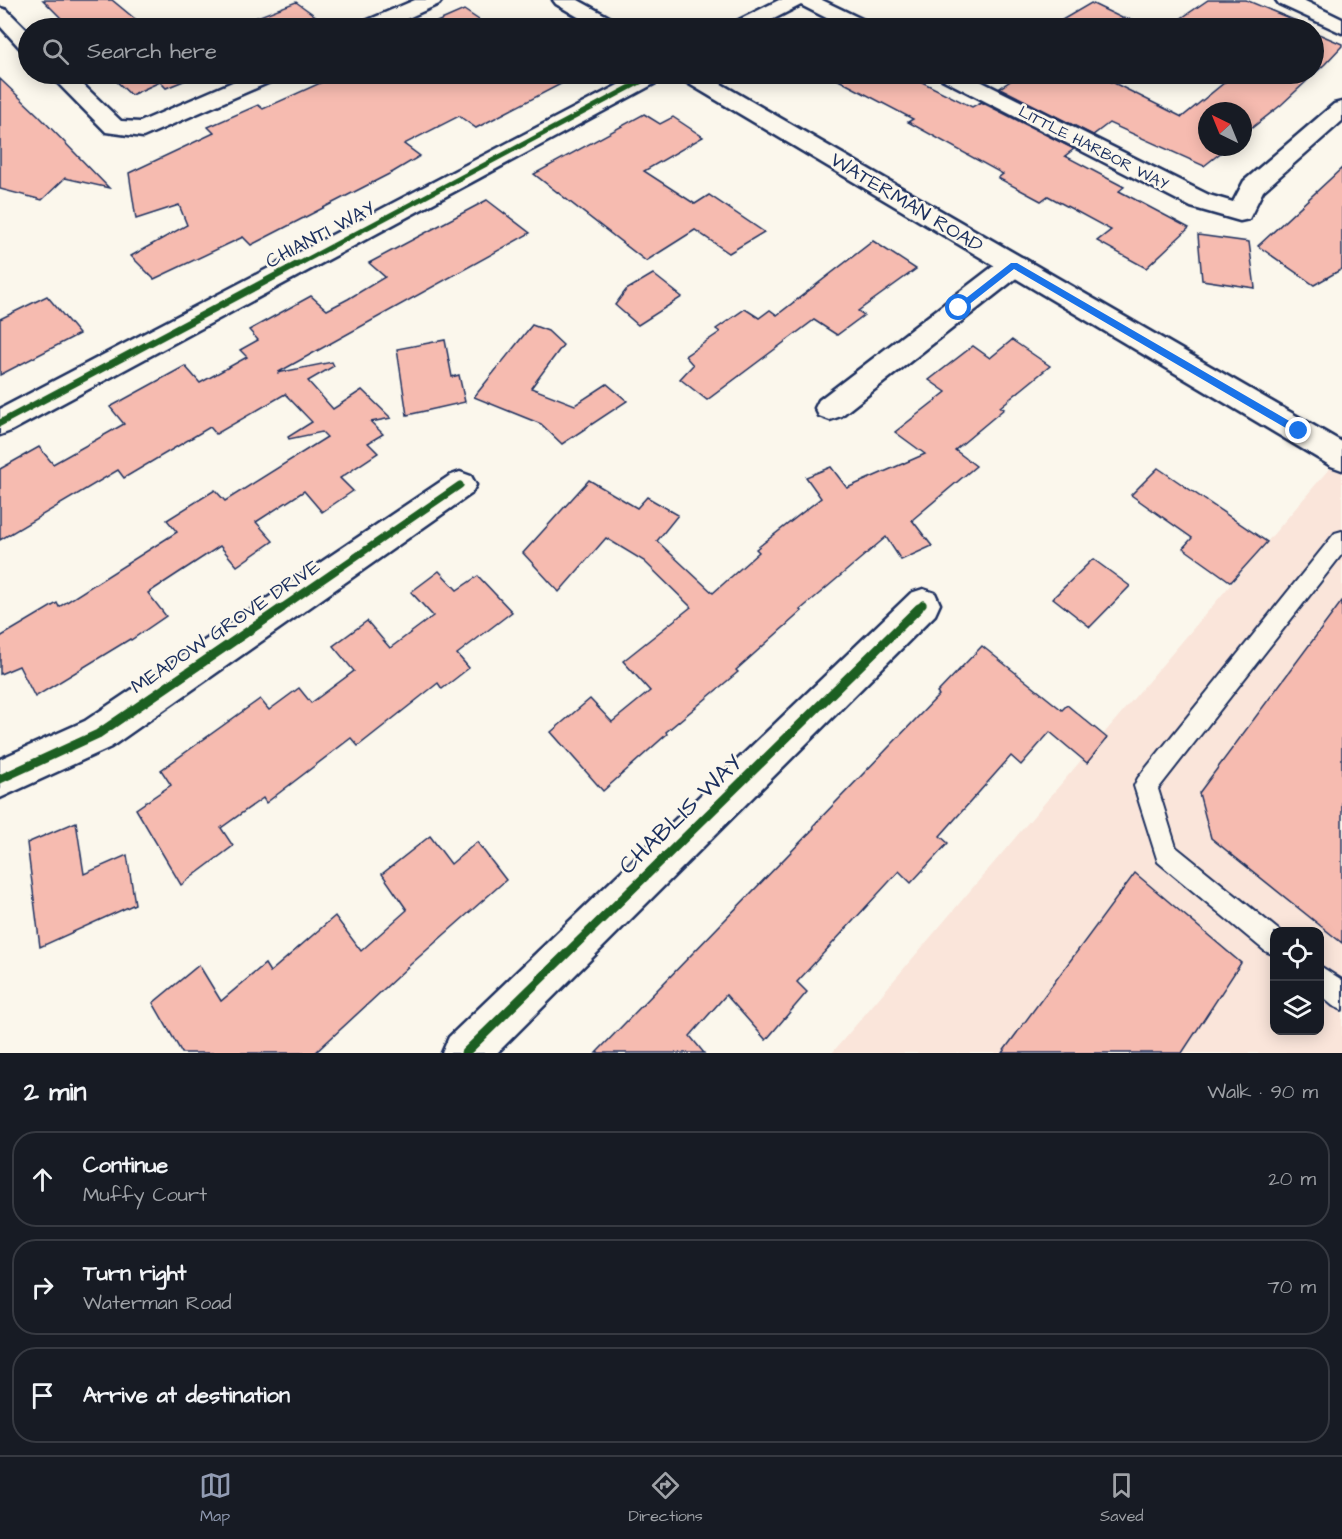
<!DOCTYPE html>
<html lang="en">
<head>
<meta charset="utf-8">
<style>
	:root { --surface:#171b24; --page:#242831; --text:#f1f3f6; --muted:#9ea1a6; --line:#363941; --accent:#919bb2 }
	body { margin:0; font-family:"Architects Daughter",sans-serif; background:var(--page); color:var(--text) }
	.controls { position:absolute; right:18px; bottom:18px; display:grid; overflow:hidden; border-radius:12px; box-shadow:0 3px 15px #0003 }
	.controls button { width:54px; height:54px; display:grid; place-items:center; padding:0; border:0; border-bottom:2px solid var(--line); background:var(--surface); color:var(--text); font:30px sans-serif }
	.compass { position:absolute; left:1198px; top:102px; width:54px; height:54px; border-radius:50%; background:var(--surface); box-shadow:0 3px 15px #0003; rotate:317deg }
	.stop { position:absolute; width:18px; height:18px; margin:-14px; border:4px solid #1a73e8; border-radius:50%; background:#fff }
	.stop.end { background:#1a73e8; border-color:#fff; box-shadow:0 2px 6px #0008 }
	.list { margin:0; padding:0; list-style:none }
	h2 { display:flex; justify-content:space-between; align-items:center; height:78px; margin:0; padding:0 24px; font-size:26px }
	h2 small { font-size:20px; font-weight:400; color:var(--muted) }
	.list li { display:grid; grid-template-columns:39px 1fr auto; gap:18px; align-items:center; box-sizing:border-box; height:96px; margin:0 12px 12px; padding:0 12px; border:2px solid var(--line); border-radius:24px }
	.list b { display:block; font-size:22px; white-space:nowrap }
	.list p { margin:0; font-size:20px; white-space:nowrap; color:var(--muted) }
	.list em { font-size:20px; font-style:normal; color:var(--muted) }
	.icon { flex:none; width:33px; height:33px; fill:none; stroke:currentColor; stroke-width:2; stroke-linecap:round; stroke-linejoin:round }
	.map { position:relative; flex:none; width:1342px; height:1053px; overflow:hidden }
	.search { position:absolute; background:var(--surface); box-shadow:0 3px 15px #0003; left:18px; right:18px; top:18px; height:66px; display:flex; align-items:center; gap:15px; box-sizing:border-box; padding:0 21px; border-radius:33px; color:var(--muted); font-size:22px }
	.sheet { height:402px; background:var(--surface) }
	nav { display:flex; justify-content:space-around; align-items:center; box-sizing:border-box; height:84px; border-top:2px solid var(--line); background:var(--surface); font-size:16px; color:var(--muted) }
	nav a { display:grid; justify-items:center; gap:3px }
	nav .on { color:var(--accent) }
	.map>svg:first-child { display:block }
	.built { fill:#fae5da; fill-rule:evenodd }
	.building { fill:#f6bbb0; stroke:#1b2f5e; stroke-width:1.5 }
	.lines { fill:none; stroke-linecap:round; stroke-linejoin:round }
	.service-casing { stroke:#1b2f5e; stroke-width:4 }
	.minor-casing { stroke:#1b2f5e; stroke-width:5 }
	.secondary-casing { stroke:#1b2f5e; stroke-width:5 }
	.service { fill:#fbf7ec; fill-rule:evenodd }
	.minor { fill:#fbf7ec; fill-rule:evenodd }
	.secondary { fill:#fbf7ec; fill-rule:evenodd }
	.cycleway-far2-casing { stroke:#fbf7ec; stroke-width:8 }
	.cycleway-far1-casing { stroke:#fbf7ec; stroke-width:10 }
	.cycleway-casing { stroke:#fbf7ec; stroke-width:13 }
	.cycleway-far2 { stroke:#1b5e20; stroke-width:5 }
	.cycleway-far1 { stroke:#1b5e20; stroke-width:7 }
	.cycleway { stroke:#1b5e20; stroke-width:9 }
	.route { fill:#1a73e8 }
	.labels { text-anchor:middle; stroke-width:5; stroke-linejoin:round; paint-order:stroke }
	.far-street-label { font-size:16px; fill:#1b2f5e; stroke:#fbf7ec }
	.street-label { font-size:20px; fill:#1b2f5e; stroke:#fbf7ec }
	.near-street-label { font-size:24px; fill:#1b2f5e; stroke:#fbf7ec }
</style>
</head>
<body>
<div class="map">
<svg width="1342" height="1053" viewBox="0 0 1342 1053">
	<rect width="100%" height="100%" fill="#fbf7ec"/>
	<filter id="ink" filterUnits="userSpaceOnUse"><feTurbulence type="fractalNoise" baseFrequency=".0167" numOctaves="2"/><feDisplacementMap in="SourceGraphic" scale="12" xChannelSelector="R" yChannelSelector="G"/><feConvolveMatrix kernelMatrix="1 2 1 2 8 2 1 2 1" color-interpolation-filters="sRGB"/></filter>
	<g filter="url(#ink)">
		<path class="built" d="M1340,456L1342,457V1053H832ZM1274,932H1320V1030H1274Z"/>
		<g class="building">
			<path d="M43,0H112L146,28H71Z"/>
			<path d="M1208,0H1246L1313,28H1167Z"/>
			<path d="M296,2L324,22L310,28H229Z"/>
			<path d="M1091,3L1122,18L1154,23L1146,28H1054L1050,27Z"/>
			<path d="M464,10L491,28H423Z"/>
			<path d="M1314,32L1342,44V46L1325,64L1281,105L1243,135V111H1207V147H1228L1204,166L1109,123L1093,135L1000,88L1021,74H1096L1182,117L1235,74H1314Z"/>
			<path d="M117,74H201L166,88L160,82L131,95L111,76Z"/>
			<path d="M340,74H580L476,128L459,116L404,144L420,156L393,172L251,245L243,237L154,279L131,256L187,225L179,205L136,219L129,173L214,133L208,127L258,105L263,109Z"/>
			<path d="M827,74H906L972,107L981,102L1074,149L1065,156L1124,187L1119,191L1189,228L1146,268L1097,241L1111,230L1048,196L1041,201L998,178L1003,174L908,122L913,119Z"/>
			<path d="M0,79L38,115L109,188L65,178L42,200L0,189Z"/>
			<path d="M644,114L660,124L673,117L703,137L644,171L695,204L709,195L764,232L729,253L695,230L646,261L534,174Z"/>
			<path d="M1342,168V269L1314,285L1258,246Z"/>
			<path d="M487,200L530,233L277,373L332,362L334,366L308,381L333,409L362,390L391,418L371,422L383,434L368,443L378,453L340,478L353,491L322,512L304,491L256,522L273,541L237,566L220,546L180,572L148,593L166,616L131,640L130,639L35,697L19,666L0,674V637L57,603L59,607L177,532L167,520L215,490L225,501L327,437L322,432L289,439L288,437L312,422L285,394L216,434L210,427L124,478L118,470L0,540V469L39,447L53,464L124,424L110,407L185,366L200,383L247,357L240,350L258,340L249,330L311,296L327,310L348,299L385,277L369,263Z"/>
			<path d="M1198,235L1249,242L1255,288L1202,280Z"/>
			<path d="M873,241L916,269L858,311L864,315L837,335L814,320L707,400L680,379L693,365L685,356L720,332L716,329L745,309L759,318L770,310L777,315Z"/>
			<path d="M653,274L682,297L638,325L615,305L626,290Z"/>
			<path d="M47,296L79,334L0,375V319Z"/>
			<path d="M532,325L548,331L563,345L531,388L575,405L607,384L627,401L562,444L541,424L474,397Z"/>
			<path d="M445,340L452,377L459,375L465,402L407,415L397,349Z"/>
			<path d="M1012,340L1050,366L1000,407L1004,409L955,450L976,466L912,520L932,546L901,560L886,537L800,610L802,611L736,670L738,672L666,732L667,734L603,791L551,732L590,699L612,722L650,691L623,661L691,607L644,561L606,538L559,592L523,553L589,480L637,508L647,497L678,515L657,541L713,593L759,552L756,549L821,498L806,477L831,467L847,488L925,454L895,432L946,392L929,380L973,346L990,358Z"/>
			<path d="M1158,468L1267,542L1231,582L1183,548L1192,538L1131,495Z"/>
			<path d="M1093,559L1130,586L1090,627L1053,598Z"/>
			<path d="M439,571L457,590L478,576L512,612L457,654L469,668L442,689L438,683L358,746L351,738L266,803L263,798L221,828L233,846L181,885L136,809L171,785L161,770L260,699L269,710L299,688L311,703L354,671L333,646L367,621L390,648L433,616L411,592Z"/>
			<path d="M1342,601V943L1211,838L1199,793Z"/>
			<path d="M982,646L1062,710L1067,705L1107,738L1087,763L1050,732L1021,765L1011,756L940,836L948,843L911,883L899,871L797,982L807,992L766,1040L726,995L690,1036L704,1053H596L814,828L813,826L939,695L937,693Z"/>
			<path d="M76,822L84,874L127,855L135,904L40,947L27,843Z"/>
			<path d="M430,836L451,864L477,842L506,880L411,964L315,1053H182L153,1003L199,965L221,1001L265,964L270,972L335,916L361,951L407,910L382,874Z"/>
			<path d="M1135,873L1241,963L1182,1053H1002Z"/>
		</g>
		<g class="lines">
			<defs>
				<g id="service">
					<path d="M1342,531V554L1158,789L1176,847L1281,932H1274V955L1265,951L1158,862L1134,786L1138,778L1335,533Z"/>
					<path d="M1320,966L1342,980V1010L1333,1006L1320,995Z"/>
				</g>
				<g id="minor">
					<path d="M415,0H442L439,4L386,28H358L361,23Z"/>
					<path d="M779,0H822L870,23L873,28H846L801,5L756,28H730L733,23Z"/>
					<path d="M1276,0H1303L1342,19V33L1279,4Z"/>
					<path d="M0,8L7,10L28,31V49L20,48L0,26Z"/>
					<path d="M49,74H72L121,121L140,122L251,74H280L277,79L143,137L106,132Z"/>
					<path d="M639,74H666L663,79L11,431L0,435V409Z"/>
					<path d="M939,74H966L1209,195L1233,202L1244,181L1334,104L1342,102V121L1263,191L1249,219L1240,221L1191,207L942,79Z"/>
					<path d="M1014,256L1024,258L1027,265L1024,272L841,416L830,420L819,416L815,408L819,400L1004,258Z"/>
					<path d="M460,472L471,476L476,485L471,494L111,747L0,798V759L85,721L449,476Z"/>
					<path d="M923,589L935,593L940,604L935,615L497,1053H442L449,1037L911,593Z"/>
				</g>
				<g id="secondary">
					<path d="M553,0H578L620,23L623,28H597L556,4Z"/>
					<path d="M678,74H704L1342,442V470L1331,466L681,79Z"/>
				</g>
			</defs>
			<use href="#service" class="service-casing"/>
			<use href="#minor" class="minor-casing"/>
			<use href="#secondary" class="secondary-casing"/>
			<use href="#service" class="service"/>
			<use href="#minor" class="minor"/>
			<use href="#secondary" class="secondary"/>
			<defs>
				<path id="cycleway-far2" d="M295,266L655,74"/>
				<g id="cycleway-far1">
					<path d="M0,423L298,264"/>
					<path d="M280,609L460,485"/>
					<path d="M918,609L923,604"/>
				</g>
				<g id="cycleway">
					<path d="M0,779L98,734L282,608"/>
					<path d="M465,1053L919,608"/>
				</g>
			</defs>
			<use href="#cycleway-far2" class="cycleway-far2-casing"/>
			<use href="#cycleway-far1" class="cycleway-far1-casing"/>
			<use href="#cycleway" class="cycleway-casing"/>
			<use href="#cycleway-far2" class="cycleway-far2"/>
			<use href="#cycleway-far1" class="cycleway-far1"/>
			<use href="#cycleway" class="cycleway"/>
		</g>
	</g>
	<path class="route" d="M1011,263H1017L1303,429V434H1296L1014,269L962,310H956V306Z"/>
	<g class="labels">
		<g class="far-street-label">
			<text transform="translate(1094 147) rotate(27)" y="6">LITTLE HARBOR WAY</text>
		</g>
		<g class="street-label">
			<text transform="translate(907 202) rotate(31)" y="7">WATERMAN ROAD</text>
			<text transform="translate(320 234) rotate(-28)" y="7">CHIANTI WAY</text>
			<text transform="translate(225 626) rotate(-34)" y="7">MEADOW GROVE DRIVE</text>
		</g>
		<g class="near-street-label">
			<text transform="translate(680 814) rotate(-44)" y="8">CHABLIS WAY</text>
		</g>
	</g>
</svg>
<div class="controls">
<button><svg class="icon" aria-label="locate" viewBox="0 0 24 24"><circle cx="12" cy="12" r="6"/><path d="M12 2v4M12 18v4M2 12h4M18 12h4"/></svg></button>
<button><svg class="icon" aria-label="layers" viewBox="0 0 24 24"><path d="M12 4l9 5-9 5-9-5zM3 14l9 5 9-5"/></svg></button>
</div>
<svg class="compass" viewBox="-18 -18 36 36"><path d="M0-13l5 13h-10z" fill="#e53935"/><path d="M0 13l5-13h-10z" fill="#9ea1a6"/></svg>
<div class="stop" style="left:959px;top:308px"></div>
<div class="stop end" style="left:1299px;top:431px"></div>
<div class="search"><svg class="icon" aria-label="search" viewBox="0 0 24 24"><circle cx="10" cy="10" r="6"/><path d="M15 15l6 6"/></svg>Search here</div>
</div>
<section class="sheet">
<h2>2 min<small>Walk · 90 m</small></h2>
<ul class="list">
<li><svg class="icon" aria-label="ahead" viewBox="0 0 24 24"><path d="M12 20V5M6 11l6-6 6 6"/></svg><div><b>Continue</b><p>Muffy Court</p></div><em>20 m</em></li>
<li><svg class="icon" aria-label="right" viewBox="0 0 24 24"><path d="M7 20v-9h11M14 6l5 5-5 5"/></svg><div><b>Turn right</b><p>Waterman Road</p></div><em>70 m</em></li>
<li><svg class="icon" aria-label="arrive" viewBox="0 0 24 24"><path d="M6 21V4h12l-3 4 3 4H6"/></svg><div><b>Arrive at destination</b></div></li>
</ul>
</section>
<nav>
<a class="on"><svg class="icon" aria-label="map" viewBox="0 0 24 24"><path d="M3 6l6-2 6 2 6-2v14l-6 2-6-2-6 2zM9 4v14M15 6v14"/></svg>Map</a>
<a><svg class="icon" aria-label="directions" viewBox="0 0 24 24"><path d="M12 3l9 9-9 9-9-9zM9 14v-3h6M13 9l2 2-2 2"/></svg>Directions</a>
<a><svg class="icon" aria-label="saved" viewBox="0 0 24 24"><path d="M7 4h10v16l-5-4-5 4z"/></svg>Saved</a>
</nav>
</body>
</html>
